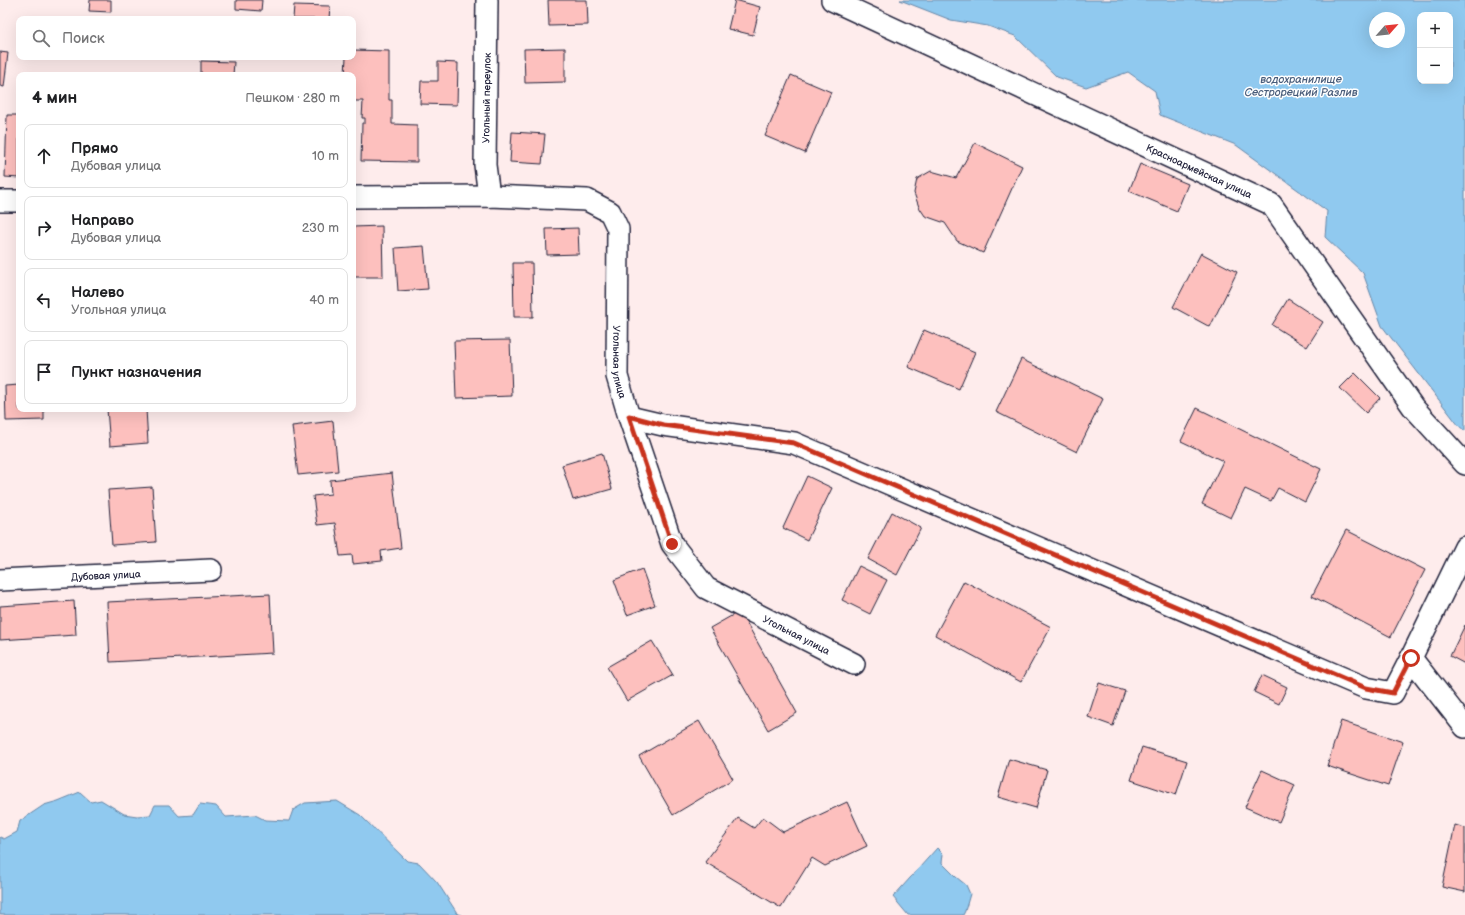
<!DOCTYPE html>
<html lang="ru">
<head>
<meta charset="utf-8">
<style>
	:root { --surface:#fff; --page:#f2f2f2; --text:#202124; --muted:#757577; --line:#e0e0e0 }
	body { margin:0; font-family:"Balsamiq Sans",sans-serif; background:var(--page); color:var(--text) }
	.controls { position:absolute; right:12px; top:12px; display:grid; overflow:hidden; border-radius:8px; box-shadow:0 4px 16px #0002 }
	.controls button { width:36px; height:36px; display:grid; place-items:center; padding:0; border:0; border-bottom:1px solid var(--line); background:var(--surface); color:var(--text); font:20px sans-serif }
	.compass { position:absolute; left:1369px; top:12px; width:36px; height:36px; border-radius:50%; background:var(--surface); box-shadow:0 4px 16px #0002; rotate:63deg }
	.stop { position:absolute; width:12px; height:12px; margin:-9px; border:3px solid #c8321e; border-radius:50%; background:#fff }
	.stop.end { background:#c8321e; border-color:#fff; box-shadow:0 1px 4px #0008 }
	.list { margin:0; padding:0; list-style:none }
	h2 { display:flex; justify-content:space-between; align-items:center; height:52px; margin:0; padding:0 16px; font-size:17px }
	h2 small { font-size:13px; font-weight:400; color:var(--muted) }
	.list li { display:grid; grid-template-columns:26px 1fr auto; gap:12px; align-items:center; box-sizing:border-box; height:64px; margin:0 8px 8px; padding:0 8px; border:1px solid var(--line); border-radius:8px }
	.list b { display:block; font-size:15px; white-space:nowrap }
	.list p { margin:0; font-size:13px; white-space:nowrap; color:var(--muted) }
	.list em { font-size:13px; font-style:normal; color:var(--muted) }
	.icon { flex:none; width:22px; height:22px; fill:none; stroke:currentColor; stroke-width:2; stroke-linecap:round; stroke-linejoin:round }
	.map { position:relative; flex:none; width:1465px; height:915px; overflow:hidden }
	.search { position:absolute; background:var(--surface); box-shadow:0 4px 16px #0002; left:16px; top:16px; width:340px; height:44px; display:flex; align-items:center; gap:10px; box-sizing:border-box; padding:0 14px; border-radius:8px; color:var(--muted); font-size:15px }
	.panel { position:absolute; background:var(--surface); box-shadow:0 4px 16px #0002; left:16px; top:72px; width:340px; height:340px; border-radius:8px }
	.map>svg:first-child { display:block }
	.water { fill:#90c9ef; stroke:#6486a7; fill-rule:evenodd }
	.building { fill:#fdc0be; stroke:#22223b }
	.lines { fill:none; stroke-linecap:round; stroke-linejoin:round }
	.minor-casing { stroke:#22223b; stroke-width:24 }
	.minor { stroke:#fff; stroke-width:21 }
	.route { stroke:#c8321e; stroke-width:5 }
	.labels { text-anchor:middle; stroke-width:3; stroke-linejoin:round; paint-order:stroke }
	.street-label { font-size:10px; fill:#22223b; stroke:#fff }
	.water-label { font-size:11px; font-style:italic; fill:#485c7a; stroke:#fff }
</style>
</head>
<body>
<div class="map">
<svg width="1465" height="915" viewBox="0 0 1465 915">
	<rect width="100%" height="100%" fill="#feecec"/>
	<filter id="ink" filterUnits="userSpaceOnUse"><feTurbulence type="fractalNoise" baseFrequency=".025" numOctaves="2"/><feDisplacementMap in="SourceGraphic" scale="8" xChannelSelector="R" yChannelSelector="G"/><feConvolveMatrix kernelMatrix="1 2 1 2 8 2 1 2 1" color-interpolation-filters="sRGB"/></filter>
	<g filter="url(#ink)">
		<g class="water">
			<path d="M900,0H1465V431L1459,426L1382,326L1363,273L1325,237L1327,211L1236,145L1160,115L1155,91L1128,72L1086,87L1057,77L1015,36L988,26L951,20ZM1420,15H1450V81H1420ZM1375,18H1399V42H1375Z"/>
			<path d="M80,792L91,802L101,800L124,814L137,816L150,815L155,805H169L179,816L193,815L200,804L216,806L226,817L255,815L265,820L289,821L293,810L305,803L337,801L360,815L407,861L419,863L437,882L457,913L461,915H0V837L4,839L17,832L20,821L44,805L58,801Z"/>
			<path d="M937,848L943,854L942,863L956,877L966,885L970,894L965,911L963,915H908L893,897Z"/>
		</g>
		<g class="building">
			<path d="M90,0H111V12L89,11Z"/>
			<path d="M236,0H262L261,11L236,9Z"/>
			<path d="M548,0H587L588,25L549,26Z"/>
			<path d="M735,0L760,7L753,35L728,29Z"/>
			<path d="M294,5L330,6L329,19H293Z"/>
			<path d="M565,48V82L525,83L524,49Z"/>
			<path d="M353,50L389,51V100H392V124L417,125V162L361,161L362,123H365V118H362L363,101H353V75H345L346,57H353Z"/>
			<path d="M0,52L8,53L4,87L0,86Z"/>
			<path d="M201,61L234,62L233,75H201Z"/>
			<path d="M438,62L458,63L457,105L420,104L421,81H438Z"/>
			<path d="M791,75L831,92L805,153L765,136Z"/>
			<path d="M7,115H19V178L5,177Z"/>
			<path d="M512,132L545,134L542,164L510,162Z"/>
			<path d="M975,143L1022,166L983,253L957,241L945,223L925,216L919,207L914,193L917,179L931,171L956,178Z"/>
			<path d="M1140,164L1188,184L1177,211L1129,191Z"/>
			<path d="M382,226L383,277H353V227Z"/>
			<path d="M578,228L579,254L547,255L546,229Z"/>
			<path d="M424,246L428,289L398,291L395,248Z"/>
			<path d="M1201,253L1237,272L1210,327L1173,307Z"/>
			<path d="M513,263H532L533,317H514Z"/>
			<path d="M1288,299L1323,322L1307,347L1272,325Z"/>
			<path d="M924,330L975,352L959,389L908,367Z"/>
			<path d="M510,340L512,396L456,398L454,341Z"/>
			<path d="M1021,359L1103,399L1077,452L996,412Z"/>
			<path d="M1355,373L1380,398L1366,413L1340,388Z"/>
			<path d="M19,385V409H44V420L6,421L5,386Z"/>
			<path d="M1197,408L1321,469L1305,502L1278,488L1271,501L1245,489L1231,518L1202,504L1223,461L1181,441Z"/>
			<path d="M107,409H146L148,443L110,446Z"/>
			<path d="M333,421L338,471L298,475L292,426Z"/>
			<path d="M602,453L612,489L573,500L562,465Z"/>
			<path d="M392,473L401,548L381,551L382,561L353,564L352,555L340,556L335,523L317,525L313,496L331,494L330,480Z"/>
			<path d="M807,476L832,488L807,540L783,528Z"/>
			<path d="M152,487L156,542L112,545L108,490Z"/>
			<path d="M892,512L921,528L897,575L868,559Z"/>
			<path d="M1346,530L1425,570L1391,637L1312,596Z"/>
			<path d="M859,566L887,580L870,614L842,600Z"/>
			<path d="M642,569L655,605L627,615L614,580Z"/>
			<path d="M964,581L1051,627L1021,682L935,635Z"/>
			<path d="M270,594L273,653L110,662L107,602Z"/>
			<path d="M74,601L76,635L0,640V606Z"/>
			<path d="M740,611L797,713L768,730L710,628Z"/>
			<path d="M1465,625V664L1450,656Z"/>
			<path d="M652,641L673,675L627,701L607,667Z"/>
			<path d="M1262,675L1287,687L1279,704L1254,692Z"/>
			<path d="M1099,683L1125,691L1113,726L1088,717Z"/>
			<path d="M699,721L733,779L673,815L639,756Z"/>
			<path d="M1341,721L1403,742L1388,786L1327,766Z"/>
			<path d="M1142,747L1187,761L1176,795L1131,780Z"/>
			<path d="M1009,759L1047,770L1036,808L998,797Z"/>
			<path d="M1262,770L1295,785L1279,822L1245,807Z"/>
			<path d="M847,802L867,846L825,866L812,858L781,908L705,862L738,818L754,828L763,817L783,832Z"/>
			<path d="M1455,825L1465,828V892L1442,887Z"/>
		</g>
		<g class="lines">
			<defs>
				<g id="minor">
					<path d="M487,0L485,165L489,196"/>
					<path id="s1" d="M832,0L1271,204L1413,407L1465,464"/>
					<path id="s2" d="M353,197L489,196L587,200L610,212L618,229L617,376L629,417L672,544L706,588L854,664"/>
					<path d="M0,201H19"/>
					<path d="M629,417L663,425L794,443L1366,688L1393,693L1411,658"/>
					<path d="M1465,547L1411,658L1465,727"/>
					<path id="s3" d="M0,580L211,570"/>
				</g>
			</defs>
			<use href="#minor" class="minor-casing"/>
			<use href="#minor" class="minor"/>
		</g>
	</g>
	<g class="lines" filter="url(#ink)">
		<path class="route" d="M672,544L629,416L663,425L794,443L1366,688L1393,693L1411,658"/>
	</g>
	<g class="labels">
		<g class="street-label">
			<text transform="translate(486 98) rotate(-89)" y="4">Угольный переулок</text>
			<text dy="4" stroke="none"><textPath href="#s1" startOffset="405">Красноармейская улица</textPath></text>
			<text dy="4" stroke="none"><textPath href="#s2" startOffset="412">Угольная улица</textPath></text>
			<text dy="4" stroke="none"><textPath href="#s3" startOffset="106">Дубовая улица</textPath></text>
			<text dy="4" stroke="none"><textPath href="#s2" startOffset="760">Угольная улица</textPath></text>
		</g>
		<g class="water-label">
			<text x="1301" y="83">водохранилище<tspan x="1301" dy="13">Сестрорецкий Разлив</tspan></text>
		</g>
	</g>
</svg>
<div class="controls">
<button>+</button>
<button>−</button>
</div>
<svg class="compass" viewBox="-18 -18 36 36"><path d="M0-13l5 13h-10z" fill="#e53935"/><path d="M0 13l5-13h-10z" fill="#757577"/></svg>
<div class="stop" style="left:1411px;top:658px"></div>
<div class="stop end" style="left:672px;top:544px"></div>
<div class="search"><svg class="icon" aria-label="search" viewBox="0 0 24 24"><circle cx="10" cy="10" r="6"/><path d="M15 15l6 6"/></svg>Поиск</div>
<section class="panel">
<h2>4 мин<small>Пешком · 280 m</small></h2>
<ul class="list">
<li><svg class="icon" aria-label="ahead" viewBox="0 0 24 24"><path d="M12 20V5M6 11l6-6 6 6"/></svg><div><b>Прямо</b><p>Дубовая улица</p></div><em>10 m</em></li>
<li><svg class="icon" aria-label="right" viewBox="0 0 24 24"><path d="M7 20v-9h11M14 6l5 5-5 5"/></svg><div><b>Направо</b><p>Дубовая улица</p></div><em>230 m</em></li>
<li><svg class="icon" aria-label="left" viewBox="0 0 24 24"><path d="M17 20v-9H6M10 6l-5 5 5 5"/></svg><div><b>Налево</b><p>Угольная улица</p></div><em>40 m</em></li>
<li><svg class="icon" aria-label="arrive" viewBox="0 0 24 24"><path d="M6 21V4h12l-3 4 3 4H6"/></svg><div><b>Пункт назначения</b></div></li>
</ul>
</section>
</div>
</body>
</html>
